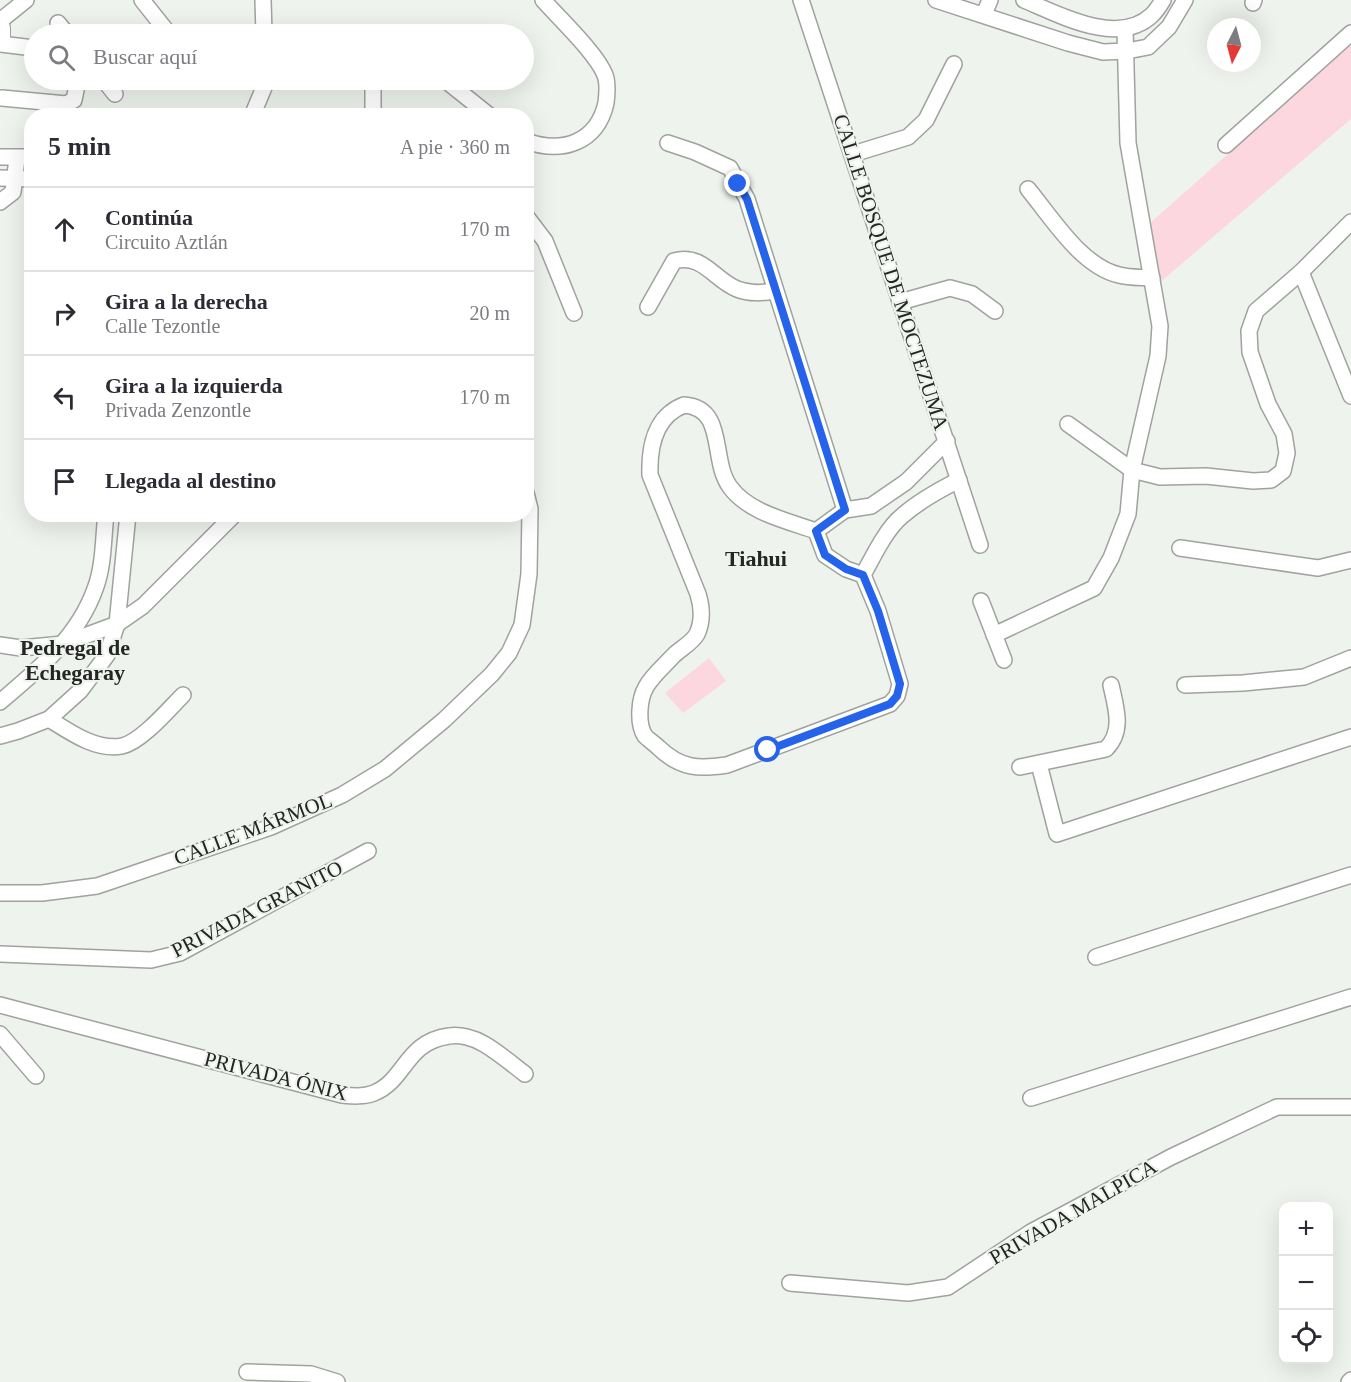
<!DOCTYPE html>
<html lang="es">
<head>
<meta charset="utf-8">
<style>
	:root { --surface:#fff; --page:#f7f7f7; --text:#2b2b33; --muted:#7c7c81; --line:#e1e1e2 }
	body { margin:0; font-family:Georgia,serif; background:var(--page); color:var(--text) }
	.controls { position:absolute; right:18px; bottom:18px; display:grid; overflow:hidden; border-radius:12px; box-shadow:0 6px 24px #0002 }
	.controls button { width:54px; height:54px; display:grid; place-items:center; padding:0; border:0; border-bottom:2px solid var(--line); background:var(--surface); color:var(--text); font:30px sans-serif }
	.compass { position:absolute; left:1207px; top:18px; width:54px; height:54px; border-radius:50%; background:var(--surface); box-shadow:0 6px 24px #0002; rotate:186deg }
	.stop { position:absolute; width:18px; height:18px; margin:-14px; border:4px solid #2563eb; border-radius:50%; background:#fff }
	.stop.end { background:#2563eb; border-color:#fff; box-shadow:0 2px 6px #0008 }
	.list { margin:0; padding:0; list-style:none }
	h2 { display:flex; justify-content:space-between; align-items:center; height:78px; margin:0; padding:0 24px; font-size:26px }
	h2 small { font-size:20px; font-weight:400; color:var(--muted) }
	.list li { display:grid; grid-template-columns:39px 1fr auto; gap:18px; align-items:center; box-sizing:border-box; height:84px; padding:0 24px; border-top:2px solid var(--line) }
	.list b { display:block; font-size:22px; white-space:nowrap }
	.list p { margin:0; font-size:20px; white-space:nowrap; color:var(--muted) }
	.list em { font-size:20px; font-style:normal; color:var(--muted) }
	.icon { flex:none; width:33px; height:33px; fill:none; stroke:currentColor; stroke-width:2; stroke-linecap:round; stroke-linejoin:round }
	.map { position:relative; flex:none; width:1351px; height:1382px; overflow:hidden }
	.search { position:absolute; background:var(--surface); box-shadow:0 6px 24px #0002; left:24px; top:24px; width:510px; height:66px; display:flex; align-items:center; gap:15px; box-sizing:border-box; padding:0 21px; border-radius:33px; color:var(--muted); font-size:22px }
	.panel { position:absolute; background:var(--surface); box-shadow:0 6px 24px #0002; left:24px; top:108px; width:510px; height:414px; border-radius:24px }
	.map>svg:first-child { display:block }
	.green { fill:#fcd7e0 }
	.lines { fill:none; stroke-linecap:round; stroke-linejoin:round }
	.minor-casing { stroke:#9fa39e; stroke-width:18 }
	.major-casing { stroke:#9fa39e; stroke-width:22 }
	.minor { stroke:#fff; stroke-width:15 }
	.major { stroke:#fff; stroke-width:20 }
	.route { stroke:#2563eb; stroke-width:8 }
	.labels { text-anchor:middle; stroke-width:4.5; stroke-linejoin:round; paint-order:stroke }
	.street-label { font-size:21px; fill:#242624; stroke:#eef3ed }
	.neighbourhood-label { font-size:22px; font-weight:bold; fill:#242624; stroke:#eef3ed }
</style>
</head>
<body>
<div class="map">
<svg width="1351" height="1382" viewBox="0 0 1351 1382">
	<rect width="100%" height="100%" fill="#eef3ed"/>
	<g class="green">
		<path d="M1351,45V119L1158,284L1149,224Z"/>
		<path d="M709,658L726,681L683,713L665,693Z"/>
	</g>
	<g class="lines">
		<defs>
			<g id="minor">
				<path d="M142,0L169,34"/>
				<path d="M263,0L264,34"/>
				<path d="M801,0L980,545"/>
				<path d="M936,0L1068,43L1103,52L1127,51L1148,47L1169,27L1185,0"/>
				<path d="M1024,0C1060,15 1118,47 1152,15C1156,11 1160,5 1163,0"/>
				<path d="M1253,3L1254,0"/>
				<path d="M984,14L990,0"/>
				<path d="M0,21L26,0"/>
				<path d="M58,23L67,34"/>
				<path d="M0,44L34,48"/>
				<path d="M104,80L115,94"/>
				<path d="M445,80L490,116"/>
				<path d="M2,98L66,104L74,100L78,80"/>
				<path d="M252,116L265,85V80"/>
				<path d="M373,116V80"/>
				<path d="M526,141C562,154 597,143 606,103C607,95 608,83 605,75C597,54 560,19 543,0"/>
				<path d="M668,143L695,152L730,168L747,199L845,510"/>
				<path d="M1226,145L1351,33"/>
				<path d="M853,154L908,137L926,120L954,64"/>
				<path d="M0,157H32"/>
				<path d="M0,178L32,179"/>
				<path d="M1028,189C1052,218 1081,266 1119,275C1130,278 1142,277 1152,278"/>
				<path d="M0,202L13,192L17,158"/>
				<path d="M526,216L545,241L574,313"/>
				<path d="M1301,272L1351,396"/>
				<path d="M900,302L950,288L972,294L995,311"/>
				<path d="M648,307L674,261C703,253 714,280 737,289C750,294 762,293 775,291"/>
				<path d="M684,405C727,408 710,460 730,487C749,513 788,521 816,531L825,555L846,569L863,575L878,611L900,684L897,696L890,704L727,765C699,769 681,769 659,748C655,744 649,740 645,736C637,724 639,699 646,687C652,676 665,665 673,656C680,649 692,643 697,634C703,621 702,607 698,594L650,475C649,447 655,416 684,405Z"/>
				<path d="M1068,424L1132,470L1160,477L1206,476L1253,481L1271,480L1283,471L1287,453L1284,434L1268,404L1250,352L1249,331L1256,311L1301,272L1351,222"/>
				<path d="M816,531L845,510L871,506L906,482L947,441"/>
				<path d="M1180,548L1318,568L1351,560"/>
				<path d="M863,575C873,557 886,529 902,516C919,501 939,490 959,480"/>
				<path d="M981,601L1004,660"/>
				<path d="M994,635L1094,588L1111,558L1128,514L1132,470L1158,356L1160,326L1128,143L1125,29"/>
				<path d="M0,645L21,648L63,644L117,624L143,606L235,514"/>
				<path d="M1185,685L1243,683L1304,677L1351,658"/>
				<path d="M0,702C38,670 78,637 95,589C104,566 103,539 106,514"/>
				<path d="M49,719C70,732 96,751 122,746C141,742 169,709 183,695"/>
				<path d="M0,736L18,731L49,719L80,691L107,655L117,624L128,514"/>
				<path d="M1039,764L1057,834L1351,737"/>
				<path d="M1020,767L1106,749C1124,731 1116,708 1111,685"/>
				<path d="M0,893H42L97,886L271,827L342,795L385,769L444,720L492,674L509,653L522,625L529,574L530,509L526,493"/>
				<path d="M0,954L151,960L180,953L368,851"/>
				<path d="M1096,957L1351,875"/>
				<path d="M0,1005L342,1095C353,1096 364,1097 374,1093C406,1080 405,1042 449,1036C460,1034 474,1038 484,1044C498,1052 512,1064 525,1074"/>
				<path d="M0,1034L36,1076"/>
				<path d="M1031,1098L1351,997"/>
				<path d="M790,1283L908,1293L948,1287L1031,1232L1171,1157L1277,1107H1351"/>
				<path d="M247,1372L311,1374L337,1382"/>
				<path d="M1349,1382L1351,1380"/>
			</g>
			<path id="major" d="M0,28V38"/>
		</defs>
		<use href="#minor" class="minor-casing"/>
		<use href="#major" class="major-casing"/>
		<use href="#minor" class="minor"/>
		<use href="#major" class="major"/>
	</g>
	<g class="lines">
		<path class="route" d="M738,184L747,199L845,510L816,531L825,555L846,569L863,575L878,611L900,684L897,696L890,704L768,750"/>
	</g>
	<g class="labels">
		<g class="street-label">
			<text transform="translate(891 272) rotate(72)" y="7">CALLE BOSQUE DE MOCTEZUMA</text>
			<text transform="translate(253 829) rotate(-21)" y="7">CALLE MÁRMOL</text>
			<text transform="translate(257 909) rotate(-27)" y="7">PRIVADA GRANITO</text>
			<text transform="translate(276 1076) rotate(14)" y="7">PRIVADA ÓNIX</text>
			<text transform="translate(1073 1212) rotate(-30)" y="7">PRIVADA MALPICA</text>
		</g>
		<g class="neighbourhood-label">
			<text x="756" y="566">Tiahui</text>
			<text x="75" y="655">Pedregal de<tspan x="75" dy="25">Echegaray</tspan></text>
		</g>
	</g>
</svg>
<div class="controls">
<button>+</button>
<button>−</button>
<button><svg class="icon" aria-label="locate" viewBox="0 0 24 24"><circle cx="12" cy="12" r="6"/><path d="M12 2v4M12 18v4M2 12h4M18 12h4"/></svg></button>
</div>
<svg class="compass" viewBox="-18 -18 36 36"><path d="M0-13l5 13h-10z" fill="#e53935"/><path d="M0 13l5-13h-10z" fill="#7c7c81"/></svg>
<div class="stop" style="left:768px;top:750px"></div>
<div class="stop end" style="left:738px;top:184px"></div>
<div class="search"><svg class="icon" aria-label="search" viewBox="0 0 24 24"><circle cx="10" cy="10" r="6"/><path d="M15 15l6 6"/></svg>Buscar aquí</div>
<section class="panel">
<h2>5 min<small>A pie · 360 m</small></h2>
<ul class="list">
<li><svg class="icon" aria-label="ahead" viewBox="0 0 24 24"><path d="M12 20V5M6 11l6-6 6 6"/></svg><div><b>Continúa</b><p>Circuito Aztlán</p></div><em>170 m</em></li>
<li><svg class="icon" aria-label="right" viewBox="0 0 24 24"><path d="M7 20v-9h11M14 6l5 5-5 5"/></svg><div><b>Gira a la derecha</b><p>Calle Tezontle</p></div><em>20 m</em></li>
<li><svg class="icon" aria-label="left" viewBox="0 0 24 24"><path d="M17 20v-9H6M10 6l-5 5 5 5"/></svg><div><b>Gira a la izquierda</b><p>Privada Zenzontle</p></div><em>170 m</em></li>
<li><svg class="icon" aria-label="arrive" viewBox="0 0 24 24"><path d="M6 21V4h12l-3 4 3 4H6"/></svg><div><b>Llegada al destino</b></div></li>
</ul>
</section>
</div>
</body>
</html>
